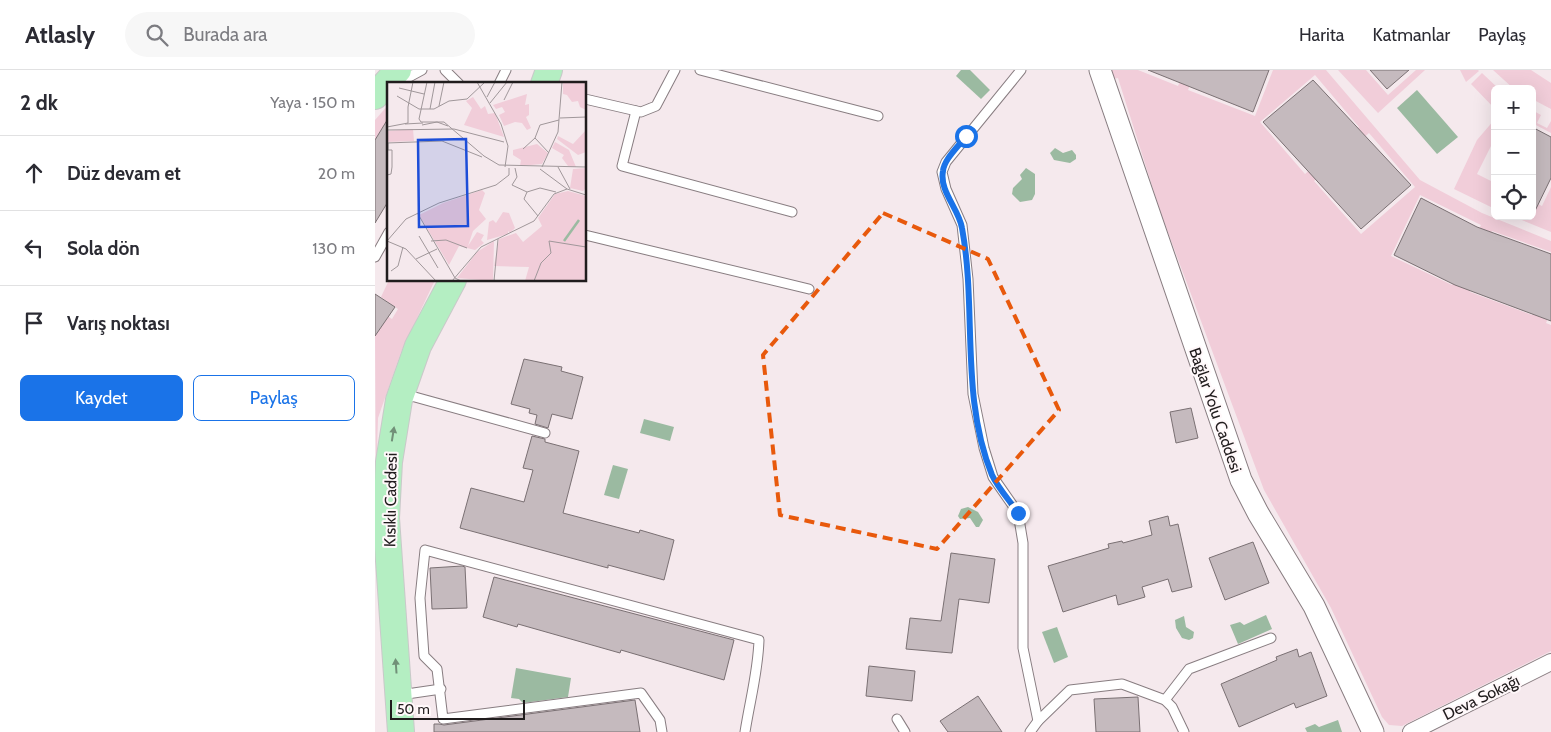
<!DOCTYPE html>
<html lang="tr">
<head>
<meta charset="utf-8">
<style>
	:root { --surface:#fff; --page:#f7f7f7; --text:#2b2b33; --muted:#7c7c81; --line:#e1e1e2; --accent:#1a73e8 }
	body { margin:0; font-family:Cabin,sans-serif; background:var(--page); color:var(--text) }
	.controls { position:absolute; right:15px; top:15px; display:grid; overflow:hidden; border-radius:8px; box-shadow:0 5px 20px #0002 }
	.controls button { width:45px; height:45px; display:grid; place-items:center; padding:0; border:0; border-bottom:1px solid var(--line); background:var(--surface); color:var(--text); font:25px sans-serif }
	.scale { position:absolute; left:15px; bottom:12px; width:135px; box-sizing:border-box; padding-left:5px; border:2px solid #201c1d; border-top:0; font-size:14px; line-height:18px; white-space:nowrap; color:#201c1d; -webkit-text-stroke:4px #fff8fa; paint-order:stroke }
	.stop { position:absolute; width:15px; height:15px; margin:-11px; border:4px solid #1a73e8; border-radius:50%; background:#fff }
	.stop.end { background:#1a73e8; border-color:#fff; box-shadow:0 1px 5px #0008 }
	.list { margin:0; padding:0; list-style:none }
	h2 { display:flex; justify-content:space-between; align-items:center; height:65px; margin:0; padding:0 20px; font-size:21px }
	h2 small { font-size:16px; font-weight:400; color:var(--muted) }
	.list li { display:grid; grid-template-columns:32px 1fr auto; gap:15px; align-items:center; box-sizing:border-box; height:75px; padding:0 20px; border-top:1px solid var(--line) }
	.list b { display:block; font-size:19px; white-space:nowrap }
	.list em { font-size:16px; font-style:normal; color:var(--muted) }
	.actions { display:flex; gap:10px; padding:15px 20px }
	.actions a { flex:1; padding:11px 0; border:1px solid var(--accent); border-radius:8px; text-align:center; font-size:18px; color:var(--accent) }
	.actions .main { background:var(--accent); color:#fff }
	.icon { flex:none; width:28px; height:28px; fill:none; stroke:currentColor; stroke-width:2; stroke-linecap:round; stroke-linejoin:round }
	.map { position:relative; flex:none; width:1176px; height:662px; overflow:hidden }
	header { display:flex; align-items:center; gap:30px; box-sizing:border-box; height:70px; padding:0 25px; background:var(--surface); border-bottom:1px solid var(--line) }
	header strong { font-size:24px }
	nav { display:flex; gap:28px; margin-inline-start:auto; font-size:18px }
	.search { width:350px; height:45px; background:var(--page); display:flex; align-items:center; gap:12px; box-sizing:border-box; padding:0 18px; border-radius:28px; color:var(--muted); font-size:19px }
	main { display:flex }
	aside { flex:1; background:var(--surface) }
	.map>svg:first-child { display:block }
	.green { fill:#f1cdd9; fill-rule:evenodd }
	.water { fill:#9bbaa1 }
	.building { fill:#c5babe; stroke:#7a7073 }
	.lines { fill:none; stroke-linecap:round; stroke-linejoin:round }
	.service-casing { stroke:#887d81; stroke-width:11 }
	.minor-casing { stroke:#887d81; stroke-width:18 }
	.tertiary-casing { stroke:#887d81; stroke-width:23 }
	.primary-casing { stroke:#c9c9c9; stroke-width:28 }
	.service { stroke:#fff; stroke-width:9 }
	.minor { stroke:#fff; stroke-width:16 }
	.tertiary { stroke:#fff; stroke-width:21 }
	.primary { stroke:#b4eec2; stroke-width:26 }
	.oneway { fill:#719078 }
	.route { stroke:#1a73e8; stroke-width:6 }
	.marked { fill:none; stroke:#e8590c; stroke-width:4; stroke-dasharray:10 6; stroke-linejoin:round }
	.labels { text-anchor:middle; stroke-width:4; stroke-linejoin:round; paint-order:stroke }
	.street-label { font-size:16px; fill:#201c1d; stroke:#fff8fa }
	.inset-river { fill:none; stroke:#9bbaa1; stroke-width:2.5 }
	.inset-road { fill:none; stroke:#a0979a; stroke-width:1 }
	.view { fill:#1d4ed8; fill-opacity:0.15; stroke:#1d4ed8; stroke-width:2.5 }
	.inset-edge { fill:none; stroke:#201c1d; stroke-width:2.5 }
</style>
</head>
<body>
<header>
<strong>Atlasly</strong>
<div class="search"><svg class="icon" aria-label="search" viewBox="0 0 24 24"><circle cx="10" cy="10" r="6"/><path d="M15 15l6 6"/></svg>Burada ara</div>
<nav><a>Harita</a><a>Katmanlar</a><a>Paylaş</a></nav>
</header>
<main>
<aside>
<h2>2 dk<small>Yaya · 150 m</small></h2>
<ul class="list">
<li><svg class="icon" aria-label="ahead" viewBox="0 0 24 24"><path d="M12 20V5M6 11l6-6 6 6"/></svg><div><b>Düz devam et</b></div><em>20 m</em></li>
<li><svg class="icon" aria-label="left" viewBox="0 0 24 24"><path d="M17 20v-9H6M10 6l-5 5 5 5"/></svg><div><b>Sola dön</b></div><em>130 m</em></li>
<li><svg class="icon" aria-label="arrive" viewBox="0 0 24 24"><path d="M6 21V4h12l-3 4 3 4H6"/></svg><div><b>Varış noktası</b></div></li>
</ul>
<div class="actions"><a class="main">Kaydet</a><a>Paylaş</a></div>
</aside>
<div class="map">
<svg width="1176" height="662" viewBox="0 0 1176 662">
	<rect width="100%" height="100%" fill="#f5e9ed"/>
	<g class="green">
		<path d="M736,0H763L803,16L810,0H821L813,20L880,46L898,0H951L1045,110L1107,143L1176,171V182L1117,161L1095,222L1157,245L1176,195V242L1171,253L1176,255V581L1027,656L1014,655L1007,647L956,538L889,420L785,141L743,8L738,9ZM940,5L984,57L930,104L885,52ZM994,63L1040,117L986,164L939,111ZM1045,125L1106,155L1077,215L1016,186Z"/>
		<path d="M963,0H991L1013,25L1041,0H1050L1003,43Z"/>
		<path d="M1085,0H1103L1104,1L1091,12Z"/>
		<path d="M1118,0H1156L1176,13V39L1157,29V19H1139Z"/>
		<path d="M1107,3L1124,19H1120V39L1096,14Z"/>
		<path d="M14,34V47L0,70V50Z"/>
		<path d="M1157,40L1166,45L1162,53L1172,58L1176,51V63L1157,53Z"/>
		<path d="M1120,49V68L1102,104L1120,113V139L1079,119L1102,70Z"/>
		<path d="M1176,117V162L1137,146H1157V131L1167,136Z"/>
		<path d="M14,210H60L26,282L3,348L1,415L0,262L5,241L17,249L23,239L6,227Z"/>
	</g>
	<g class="water">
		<path d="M586,0H595L615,20L606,29L581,6Z"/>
		<path d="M1042,20L1083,67L1062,84L1022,38Z"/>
		<path d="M680,78L688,83L697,80L701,85V89L695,93L679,90L675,83Z"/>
		<path d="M651,98L660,104V124L657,130L645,132L637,124L638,118L647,109L645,105Z"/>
		<path d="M269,349L299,357L295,371L265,363Z"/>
		<path d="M238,395L253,399L244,429L229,425Z"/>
		<path d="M593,437L603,442L608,450L604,457H601L595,448L585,449L583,446L586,439Z"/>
		<path d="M891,545L897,559L863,574L855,555L865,552L869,555Z"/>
		<path d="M809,546L811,557L819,562L818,568L814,570L807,568L801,558L800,550Z"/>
		<path d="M682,557L693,587L679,593L667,562Z"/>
		<path d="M141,598L196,608L193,627L148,633L144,629L136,628Z"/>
		<path d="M963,650L967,662H932L930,658L940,654L944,657Z"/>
	</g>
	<g class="building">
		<path d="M773,0H894L878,42Z"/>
		<path d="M995,0H1034L1012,19Z"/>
		<path d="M938,10L1036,115L986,159L888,52Z"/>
		<path d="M14,47V130L0,153V70Z"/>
		<path d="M1157,57L1176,67V108L1157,147Z"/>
		<path d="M1046,128L1102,157L1176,184V251L1080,215L1019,185Z"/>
		<path d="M0,224L20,237L0,266Z"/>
		<path d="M149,289L187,297L186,301L208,307L197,349L177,344L173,358L160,354L162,345L154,343L155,339L136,334Z"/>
		<path d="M816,338L823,368L801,373L795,342Z"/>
		<path d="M157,366L170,369V372L204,381L188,443L264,463L265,460L299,470L289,510L233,495V498L85,458L96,418L149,432L158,400L148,398Z"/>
		<path d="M793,446L795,456L803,454L817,517L797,522L793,509L767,517L770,527L743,535L741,525L688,542L673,496L734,478L733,474L747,471L748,473L777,465L774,451Z"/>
		<path d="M878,472L894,513L850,530L834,488Z"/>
		<path d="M576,483L620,489L614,533L584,529L577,583L531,579L535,548L566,551Z"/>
		<path d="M87,496L90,497L92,538L57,539L55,498Z"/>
		<path d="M119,507L359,570L349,610L246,580L245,583L143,554L142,557L108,547Z"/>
		<path d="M922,579L924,587L936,582L952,626L921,638L919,633L864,657L846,614L902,590L901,587Z"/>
		<path d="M494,596L540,601L537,631L491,626Z"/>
		<path d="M603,626L627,662H573L565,651Z"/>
		<path d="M763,627L765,662H721L719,629Z"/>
		<path d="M260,630L265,662H59V654H64L69,655Z"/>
	</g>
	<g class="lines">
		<defs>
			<g id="service">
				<path d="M70,0L84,14"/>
				<path d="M325,0L503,46"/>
				<path d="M646,0L571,92L567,102L571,119L587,155L593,209L598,324L609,378L618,407L643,443L648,473V578L663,651"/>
				<path d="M23,13L47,0"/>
				<path d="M124,14L131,0"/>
				<path d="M210,29L266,42L281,36L300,0"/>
				<path d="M261,41L247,96L417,142"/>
				<path d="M210,165L434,219"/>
				<path d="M0,187L14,162"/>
				<path d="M29,324L170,363"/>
				<path d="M25,625L66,619"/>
				<path d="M790,630L814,599L896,568"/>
				<path d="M522,649L530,662"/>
				<path d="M287,662L285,650L266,623L68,649L62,599L49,586L45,528L50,480L384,570C383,602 375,630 370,662"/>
				<path d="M655,662L663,651L695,620L747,614L790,630L797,637L809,662"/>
			</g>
			<path id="minor" d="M1036,662L1176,592"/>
			<path id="tertiary" d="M725,0L866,410L883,443L939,536L998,662"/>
			<g id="primary">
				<path d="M169,14L174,0"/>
				<path d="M0,26L23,0"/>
				<path d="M26,662L11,448L14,392L24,330L43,276L78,210"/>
			</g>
		</defs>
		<use href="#service" class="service-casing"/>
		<use href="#minor" class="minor-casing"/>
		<use href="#tertiary" class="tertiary-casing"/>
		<use href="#primary" class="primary-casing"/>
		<use href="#service" class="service"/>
		<use href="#minor" class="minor"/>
		<use href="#tertiary" class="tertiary"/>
		<use href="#primary" class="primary"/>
	</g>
	<defs><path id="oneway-solid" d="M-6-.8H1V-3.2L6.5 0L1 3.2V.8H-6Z" transform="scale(1.25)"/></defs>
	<g class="oneway">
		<use href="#oneway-solid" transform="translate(18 364) rotate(-81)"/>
		<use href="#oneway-solid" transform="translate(21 596) rotate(-94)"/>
	</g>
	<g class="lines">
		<path class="route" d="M591,66C584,76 569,89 568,101C564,121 584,139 587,158C602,239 585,327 617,405C623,418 635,431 643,443"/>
	</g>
	<path class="marked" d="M508,143L613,189L684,340L562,479L405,445L388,285Z"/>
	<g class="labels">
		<g class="street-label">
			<text transform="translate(841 340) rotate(71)" y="6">Bağlar Yolu Caddesi</text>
			<text transform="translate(15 430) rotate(-89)" y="6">Kısıklı Caddesi</text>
			<text transform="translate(1106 627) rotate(-26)" y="6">Deva Sokağı</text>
		</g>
	</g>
	<g transform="translate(12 12)">
		<rect width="199" height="199" fill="#f5e9ed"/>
		<path d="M176,0H199V28L193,25L191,19L185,20L180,13L176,12ZM140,12L138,23L142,22V33L139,35L144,46L140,48L135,41L128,40L117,44L112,33L118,30L115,25L109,27L106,23ZM86,15L94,27L98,24L101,32L108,31L117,55L77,43L85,26L79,19ZM26,47L27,59L0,60V49ZM199,48V70L191,73L170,57L171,54L186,62ZM168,60L182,68L189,85L181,84L175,76L177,73L165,66ZM150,62L161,71L155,82L133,84L134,78L126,73V68ZM199,86V106L196,109L183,106L186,87ZM95,108L98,111L92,128L99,137L86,149L81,164L90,150L97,153L94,158L97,161L88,168L72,164L62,183L32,133L56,121ZM181,109L199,114V199H138L142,185L107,184L112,157L129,151L136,160L155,144L151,136L168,112ZM116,130L122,131L128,146L123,151L121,149V152L100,158L102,140L106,138L109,141ZM107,159L106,199L70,196L90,170Z" fill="#f1cdd9"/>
		<path class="inset-river" d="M177,159L192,138"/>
		<path class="inset-road" d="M90,0L114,42L121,64L118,85M12,6L37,12M10,14L32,27H47L62,19L80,17L98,0M100,15L108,0M117,18L126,0M103,21L120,0M52,24L57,0M43,27L48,0M173,36L199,35M34,40L32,37L40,0M34,40H57L97,74L112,83L199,85M21,41V25L26,0M18,42L36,41M35,43L50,40L61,44M0,45L21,41M0,48L67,47L117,60M148,56L153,43L172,38M0,61L55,59L95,75M136,67L148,56L162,71M155,85L171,50L175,0M171,85L183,107M128,86L130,95L125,103L140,110L137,117L151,134M153,87L180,107L199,113M0,93L4,92L5,85V68H1V61M140,110L153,106L169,110M31,132L68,196L74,199M32,154L51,186M0,159L19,137L52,121L109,103L122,93V86M0,159L19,167L49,199M44,159L59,158L80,166M29,177L50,167M4,189L11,184L16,165M65,199L94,165L147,139L167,112L180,107M107,199L111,157M147,199L154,181L164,171L162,159L199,165"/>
		<path class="view" d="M79,57L81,144L32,145L31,58Z"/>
		<rect width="199" height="199" class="inset-edge"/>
	</g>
</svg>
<div class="controls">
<button>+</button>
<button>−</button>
<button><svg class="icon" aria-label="locate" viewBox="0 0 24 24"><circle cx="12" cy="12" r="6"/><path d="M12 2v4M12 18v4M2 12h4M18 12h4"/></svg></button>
</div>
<div class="scale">50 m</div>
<div class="stop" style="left:591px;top:66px"></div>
<div class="stop end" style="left:643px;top:443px"></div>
</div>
</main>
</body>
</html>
